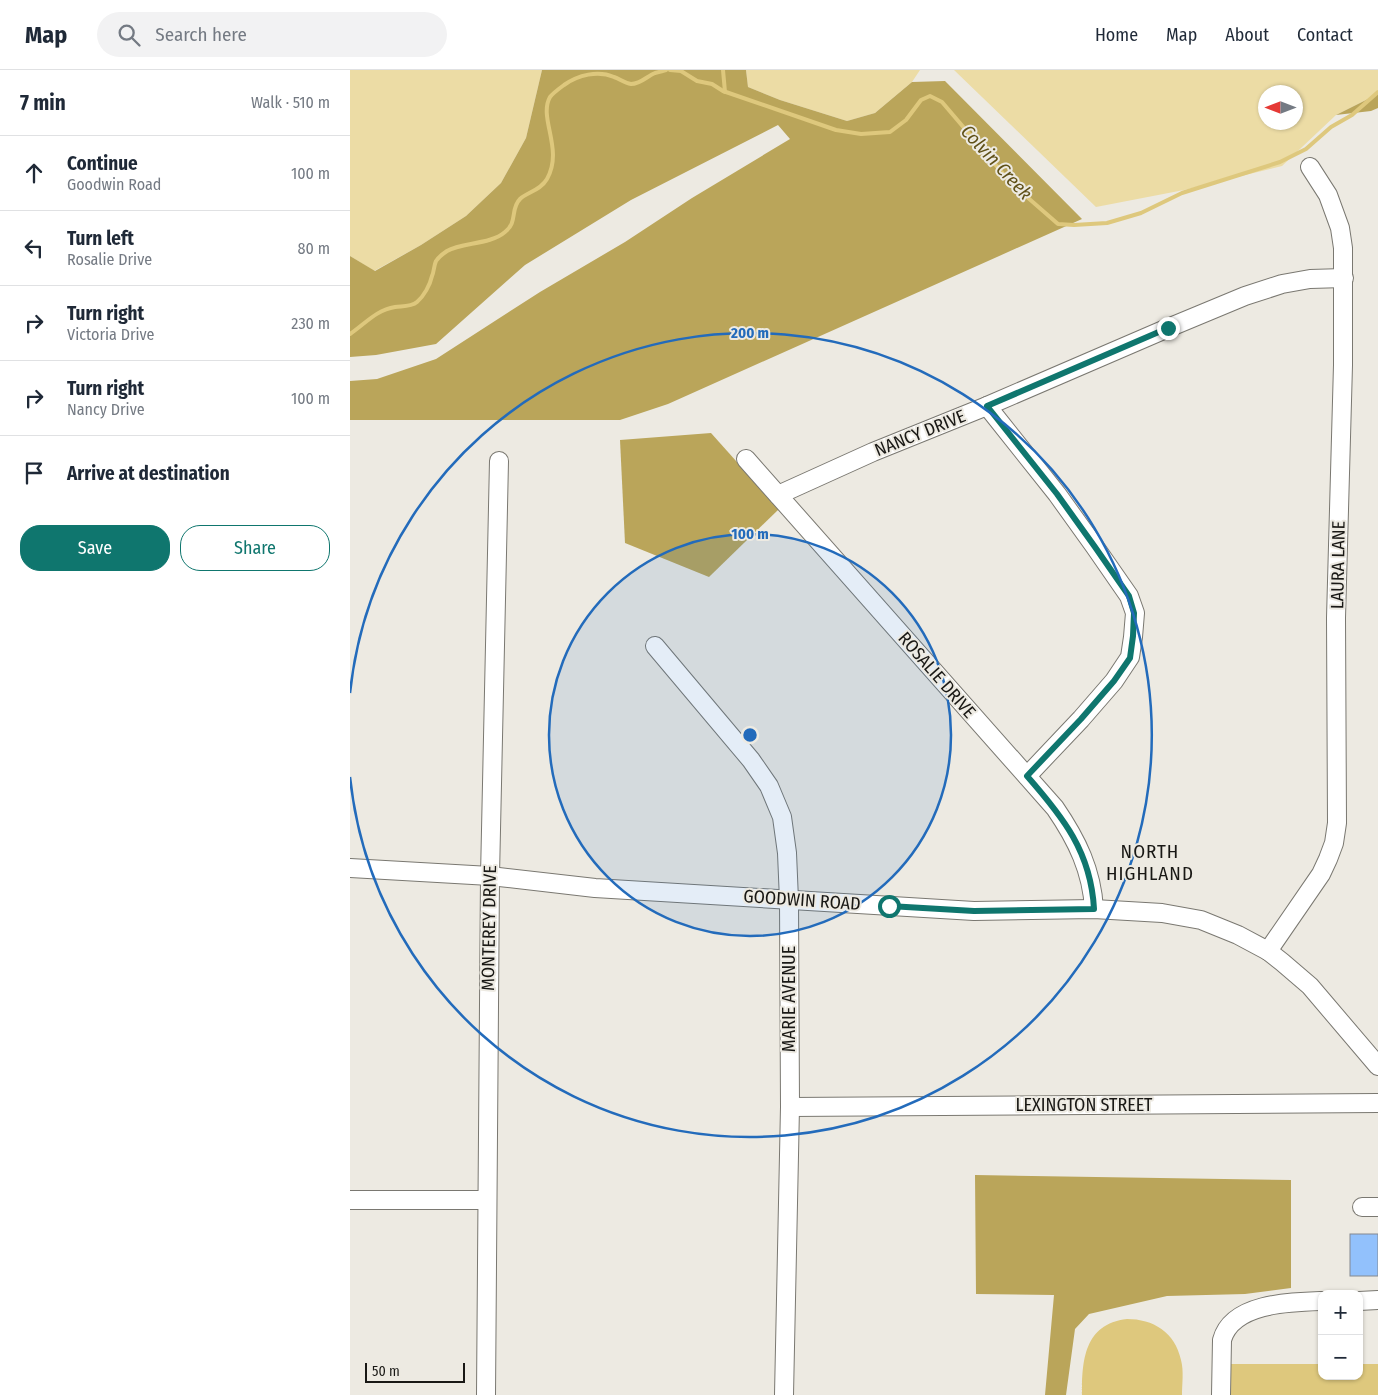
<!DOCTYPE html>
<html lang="en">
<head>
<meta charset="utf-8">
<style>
	:root { --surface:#fff; --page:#f2f2f3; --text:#1f2937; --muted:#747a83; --line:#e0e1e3; --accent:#0f766e }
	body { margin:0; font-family:"Fira Sans Condensed",sans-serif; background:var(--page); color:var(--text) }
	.controls { position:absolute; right:15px; bottom:15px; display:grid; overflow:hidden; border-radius:10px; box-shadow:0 1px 4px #0004 }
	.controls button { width:45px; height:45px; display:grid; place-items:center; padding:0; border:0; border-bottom:1px solid var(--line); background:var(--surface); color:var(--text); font:25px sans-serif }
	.compass { position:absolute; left:908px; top:15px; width:45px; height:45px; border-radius:50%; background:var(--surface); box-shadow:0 1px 4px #0004; rotate:270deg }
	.scale { position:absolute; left:15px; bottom:12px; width:100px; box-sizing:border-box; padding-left:5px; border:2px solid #191815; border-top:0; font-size:14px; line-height:18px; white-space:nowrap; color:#191815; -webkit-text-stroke:4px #edeae2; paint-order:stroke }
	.stop { position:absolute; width:15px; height:15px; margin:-11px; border:4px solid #0f766e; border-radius:50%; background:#fff }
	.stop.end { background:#0f766e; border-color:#fff; box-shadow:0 1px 5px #0008 }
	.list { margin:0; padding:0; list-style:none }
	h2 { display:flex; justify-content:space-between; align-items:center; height:65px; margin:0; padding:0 20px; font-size:21px }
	h2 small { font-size:16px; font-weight:400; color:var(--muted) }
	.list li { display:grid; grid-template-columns:32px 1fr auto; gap:15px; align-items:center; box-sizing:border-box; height:75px; padding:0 20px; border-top:1px solid var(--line) }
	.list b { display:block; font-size:19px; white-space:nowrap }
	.list p { margin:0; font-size:16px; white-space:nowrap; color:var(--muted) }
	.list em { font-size:16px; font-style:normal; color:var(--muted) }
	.actions { display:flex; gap:10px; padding:15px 20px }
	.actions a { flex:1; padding:11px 0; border:1px solid var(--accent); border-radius:20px; text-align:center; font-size:18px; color:var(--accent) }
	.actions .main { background:var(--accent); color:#fff }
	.icon { flex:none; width:28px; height:28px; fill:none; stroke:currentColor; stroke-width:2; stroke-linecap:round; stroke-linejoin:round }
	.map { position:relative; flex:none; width:1028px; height:1325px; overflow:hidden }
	header { display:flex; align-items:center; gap:30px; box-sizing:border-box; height:70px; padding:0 25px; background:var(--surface); border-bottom:1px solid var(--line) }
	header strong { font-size:24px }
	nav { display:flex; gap:28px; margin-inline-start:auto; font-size:18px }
	.search { width:350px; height:45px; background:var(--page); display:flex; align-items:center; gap:12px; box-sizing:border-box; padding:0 18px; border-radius:28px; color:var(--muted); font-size:19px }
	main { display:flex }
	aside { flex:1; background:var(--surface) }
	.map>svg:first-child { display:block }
	.green { fill:#ecdca5; fill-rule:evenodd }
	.forest { fill:#baa55a }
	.water { fill:#dec87d }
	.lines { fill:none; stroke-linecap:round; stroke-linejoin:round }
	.stream { stroke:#dec87d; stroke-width:4 }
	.building { fill:#92c1fc; stroke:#84888f }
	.minor-casing { stroke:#7a7871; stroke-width:20 }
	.minor { stroke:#fff; stroke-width:18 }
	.route { stroke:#0f766e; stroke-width:6 }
	.ring { fill:none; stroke:#236bbb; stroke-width:2.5 }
	.labels { text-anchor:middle; stroke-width:4; stroke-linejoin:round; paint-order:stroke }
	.street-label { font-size:18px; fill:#191815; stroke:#edeae2 }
	.water-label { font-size:19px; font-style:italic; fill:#5f5017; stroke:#edeae2 }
	.neighbourhood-label { font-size:19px; letter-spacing:1px; fill:#191815; stroke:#edeae2 }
	.centre { fill:#236bbb; stroke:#edeae2; stroke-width:2.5 }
	.ring-label { font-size:15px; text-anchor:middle; font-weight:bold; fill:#236bbb; stroke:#edeae2; stroke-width:4; stroke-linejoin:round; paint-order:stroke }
</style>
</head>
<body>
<header>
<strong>Map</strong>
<div class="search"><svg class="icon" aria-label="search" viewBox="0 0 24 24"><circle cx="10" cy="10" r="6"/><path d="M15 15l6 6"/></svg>Search here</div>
<nav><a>Home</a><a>Map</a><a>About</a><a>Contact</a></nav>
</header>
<main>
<aside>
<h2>7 min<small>Walk · 510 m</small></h2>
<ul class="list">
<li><svg class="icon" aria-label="ahead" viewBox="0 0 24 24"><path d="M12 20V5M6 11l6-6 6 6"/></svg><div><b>Continue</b><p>Goodwin Road</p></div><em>100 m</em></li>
<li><svg class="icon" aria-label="left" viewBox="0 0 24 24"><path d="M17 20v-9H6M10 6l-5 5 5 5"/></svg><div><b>Turn left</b><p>Rosalie Drive</p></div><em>80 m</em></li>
<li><svg class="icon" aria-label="right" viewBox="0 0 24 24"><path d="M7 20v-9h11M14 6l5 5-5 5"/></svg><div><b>Turn right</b><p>Victoria Drive</p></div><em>230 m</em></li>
<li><svg class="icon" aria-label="right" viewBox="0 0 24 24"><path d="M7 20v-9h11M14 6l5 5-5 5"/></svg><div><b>Turn right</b><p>Nancy Drive</p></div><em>100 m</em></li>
<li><svg class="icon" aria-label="arrive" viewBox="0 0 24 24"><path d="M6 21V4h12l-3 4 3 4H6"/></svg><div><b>Arrive at destination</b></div></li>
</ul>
<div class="actions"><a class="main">Save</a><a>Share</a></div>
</aside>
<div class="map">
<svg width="1028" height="1325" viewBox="0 0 1028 1325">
	<rect width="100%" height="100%" fill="#edeae2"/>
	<g class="green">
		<path d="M0,0H192L176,68L151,113L116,146L71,175L24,201L0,186Z"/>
		<path d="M396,0H570L562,12L525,43L497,51L430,30L398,17Z"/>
		<path d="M604,0H1028V24L986,45L932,96L834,120L746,137ZM916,22H946V52H916Z"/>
	</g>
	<g class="forest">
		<path d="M192,0H396L398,17L430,30L497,51L525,43L562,12L595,11L732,149L318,334L270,350H0V311L27,309L86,289L190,222L275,172L342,128L440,69L428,55L281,130L175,195L86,274L26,285L0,287V186L25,201L71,175L116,146L151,113L176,68Z"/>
		<path d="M1028,24V38L1021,41L986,45Z"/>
		<path d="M361,363L429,439L359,507L275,473L270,370Z"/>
		<path d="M625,1105L941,1110V1218L895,1224L817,1226L739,1244L725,1259L716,1325H695L704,1225L626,1224Z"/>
	</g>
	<g class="water">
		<path d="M777,1249C803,1249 825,1262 831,1290C834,1301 832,1314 832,1325H732C732,1291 734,1254 777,1249Z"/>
		<path d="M879,1294H972V1306H1009V1294H1028V1325H879Z"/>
	</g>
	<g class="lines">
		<g class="stream">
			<path d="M320,0L331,1L347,11L362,14L373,21L486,60L511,64L540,62L556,50L571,30L580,26L592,32L661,113L708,154L724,155L757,153L791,143L832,123L930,92L956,79L981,57L1002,45L1028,22"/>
			<path d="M373,0L375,22"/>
			<path d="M0,264C15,254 26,240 45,237C53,236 61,237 67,232C74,226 80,215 82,206C84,202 84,195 86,191C88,188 94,183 97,181C112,172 140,175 155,162C168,152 160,139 170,129C177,122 190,121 197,109C214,79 188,48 200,27C203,23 210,18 214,15C228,5 248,0 264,7C270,9 274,13 281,14C291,14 297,6 305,3C309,2 313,1 316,0"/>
		</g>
	</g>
	<rect class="building" x="1000" y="1164" width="28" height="42"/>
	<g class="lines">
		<defs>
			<g id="minor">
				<path d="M637,336L707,424L745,477L779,526L785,543L783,567L780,587L764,611L731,649L677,706"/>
				<path d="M396,389L705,738C727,770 742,801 744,839"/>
				<path d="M428,425L523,382L637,336L818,258L895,226L932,214L960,209L994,208"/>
				<path d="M305,576L401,690L419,716L432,747L437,783L439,830L440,1037L434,1325"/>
				<path d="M0,798L140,806L245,818L624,841L744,839L812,843L851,850L888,865L918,881L932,892L960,916L1028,996"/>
				<path d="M918,881L971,804L978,789L984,773L987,753L986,548L993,295V178L990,158L978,125L960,97"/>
				<path d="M440,1037L1028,1033"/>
				<path d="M0,1130H136"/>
				<path d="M1012,1137H1028"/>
				<path d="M1009,1231L1028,1230"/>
				<path d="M136,1325L140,806L149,391"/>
				<path d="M871,1325L872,1270C882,1233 940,1232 972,1231"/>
			</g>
		</defs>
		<use href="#minor" class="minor-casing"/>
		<use href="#minor" class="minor"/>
	</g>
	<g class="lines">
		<path class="route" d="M539,836L624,841L744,839C741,782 713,747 677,706L731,649L764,611L780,588L783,566L784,543L779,526L745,477L707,424L637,336L818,258"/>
	</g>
	<circle cx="400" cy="665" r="201" fill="#236bbb" fill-opacity=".12"/>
	<g class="ring">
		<circle cx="400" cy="665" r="201"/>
		<path d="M0 623A402 402 0 1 1 0 707"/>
	</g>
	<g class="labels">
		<g class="street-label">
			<text transform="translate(570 363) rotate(-22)" y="6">NANCY DRIVE</text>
			<text transform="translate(988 495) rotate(-89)" y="6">LAURA LANE</text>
			<text transform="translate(587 605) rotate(49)" y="6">ROSALIE DRIVE</text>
			<text transform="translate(452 830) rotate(4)" y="6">GOODWIN ROAD</text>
			<text transform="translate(139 858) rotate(-89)" y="6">MONTEREY DRIVE</text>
			<text transform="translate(439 929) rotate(-90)" y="6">MARIE AVENUE</text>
			<text x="734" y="1041">LEXINGTON STREET</text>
		</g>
		<g class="water-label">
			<text transform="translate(647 92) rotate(47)" y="7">Colvin Creek</text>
		</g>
		<g class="neighbourhood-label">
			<text x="800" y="788">NORTH<tspan x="800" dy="22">HIGHLAND</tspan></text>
		</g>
	</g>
	<circle cx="400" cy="665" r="8" class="centre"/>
	<g class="ring-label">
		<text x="400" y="268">200 m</text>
		<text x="400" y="469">100 m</text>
	</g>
</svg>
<div class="controls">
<button>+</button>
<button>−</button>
</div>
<svg class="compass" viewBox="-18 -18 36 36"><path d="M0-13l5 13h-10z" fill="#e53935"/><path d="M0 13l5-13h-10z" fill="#747a83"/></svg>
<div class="scale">50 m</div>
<div class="stop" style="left:539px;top:836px"></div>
<div class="stop end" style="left:818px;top:258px"></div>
</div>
</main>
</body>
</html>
